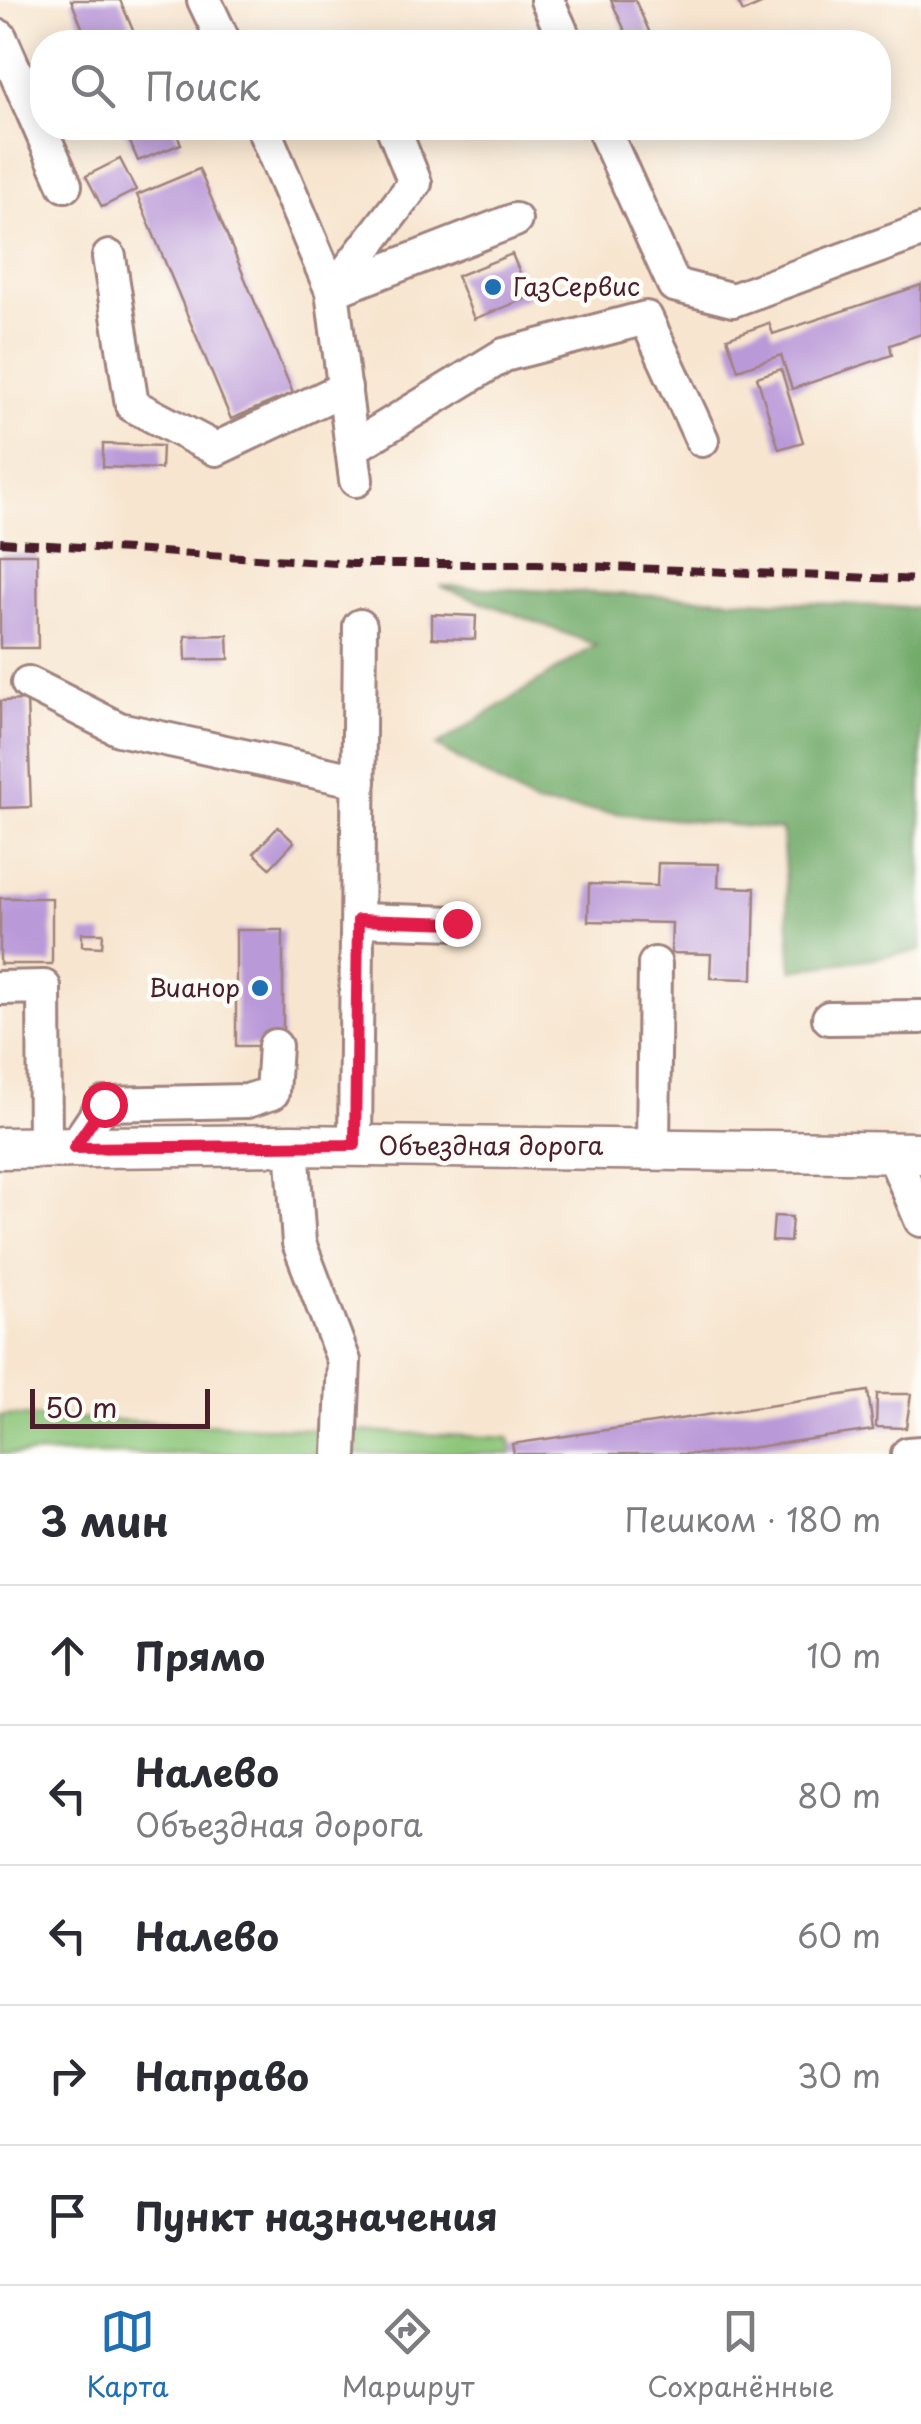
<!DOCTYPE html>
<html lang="ru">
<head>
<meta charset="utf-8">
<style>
	:root { --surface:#fff; --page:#f2f2f3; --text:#2b2b33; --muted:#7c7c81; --line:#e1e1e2; --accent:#1f6fb2 }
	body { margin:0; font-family:"Playpen Sans",sans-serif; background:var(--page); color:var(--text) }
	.scale { position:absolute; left:30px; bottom:25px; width:180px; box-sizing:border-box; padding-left:10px; border:5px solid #4a1f2b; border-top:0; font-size:28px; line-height:35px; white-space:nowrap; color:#4a1f2b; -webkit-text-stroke:8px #fdfcf7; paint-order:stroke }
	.stop { position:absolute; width:30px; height:30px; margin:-22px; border:8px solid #e11d48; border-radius:50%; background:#fff }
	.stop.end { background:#e11d48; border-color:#fff; box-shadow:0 2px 10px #0008 }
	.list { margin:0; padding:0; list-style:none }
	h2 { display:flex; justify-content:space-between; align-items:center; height:130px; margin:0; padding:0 40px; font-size:42px }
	h2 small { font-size:32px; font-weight:400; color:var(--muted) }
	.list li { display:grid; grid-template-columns:65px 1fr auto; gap:30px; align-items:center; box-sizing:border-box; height:140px; padding:0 40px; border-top:2px solid var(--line) }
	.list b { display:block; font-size:38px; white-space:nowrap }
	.list p { margin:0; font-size:32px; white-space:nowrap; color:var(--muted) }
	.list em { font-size:32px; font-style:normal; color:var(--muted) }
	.icon { flex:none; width:55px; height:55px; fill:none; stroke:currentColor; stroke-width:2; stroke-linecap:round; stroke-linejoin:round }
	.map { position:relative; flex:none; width:921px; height:1454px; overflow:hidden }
	.search { position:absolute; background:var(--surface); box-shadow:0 5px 25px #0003; left:30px; right:30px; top:30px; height:110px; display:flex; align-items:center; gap:25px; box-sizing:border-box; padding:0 35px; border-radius:40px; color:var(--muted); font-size:38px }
	.sheet { height:830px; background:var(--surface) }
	nav { display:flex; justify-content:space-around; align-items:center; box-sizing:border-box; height:140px; border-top:2px solid var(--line); background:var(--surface); font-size:28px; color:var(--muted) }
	nav a { display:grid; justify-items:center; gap:5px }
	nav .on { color:var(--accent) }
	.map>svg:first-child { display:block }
	.green { fill:#8dc67a; stroke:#6c7252; stroke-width:2.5 }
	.forest { fill:#72ab6a; stroke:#5e654a; stroke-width:2.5 }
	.building { fill:#ba99d8 }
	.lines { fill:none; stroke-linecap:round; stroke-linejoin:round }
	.minor-casing { stroke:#a0827d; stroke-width:38 }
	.major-casing { stroke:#a0827d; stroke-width:45 }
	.minor { stroke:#fff; stroke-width:32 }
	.major { stroke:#fff; stroke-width:40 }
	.rail { stroke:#4a1f2b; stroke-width:8; stroke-dasharray:15 8; stroke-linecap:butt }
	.route { stroke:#e11d48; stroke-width:12 }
	.poi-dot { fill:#1f6fb2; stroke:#fdfcf7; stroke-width:4 }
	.labels { text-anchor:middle; stroke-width:9; stroke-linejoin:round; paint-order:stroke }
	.poi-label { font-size:25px; fill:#4a1f2b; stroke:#fdfcf7; text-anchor:start }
	.street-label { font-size:25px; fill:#4a1f2b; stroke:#fdfcf7 }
</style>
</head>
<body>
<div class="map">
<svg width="921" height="1454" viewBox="0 0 921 1454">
	<rect width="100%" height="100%" fill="#fdfcf7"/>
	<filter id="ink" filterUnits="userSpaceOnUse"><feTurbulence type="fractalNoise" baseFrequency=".01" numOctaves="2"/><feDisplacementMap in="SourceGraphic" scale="20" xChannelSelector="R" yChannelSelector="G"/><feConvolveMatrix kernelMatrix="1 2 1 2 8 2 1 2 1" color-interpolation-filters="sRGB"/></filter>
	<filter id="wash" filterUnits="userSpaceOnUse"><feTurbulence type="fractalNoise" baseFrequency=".0048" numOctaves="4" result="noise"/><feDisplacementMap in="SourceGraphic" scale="40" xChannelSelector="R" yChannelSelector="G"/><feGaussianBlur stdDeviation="2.25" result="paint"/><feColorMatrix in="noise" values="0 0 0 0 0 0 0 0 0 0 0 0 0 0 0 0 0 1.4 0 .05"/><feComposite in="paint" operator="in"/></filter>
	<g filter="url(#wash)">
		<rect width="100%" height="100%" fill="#f7e5cf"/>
		<path class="green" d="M0,1415L509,1438L512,1454H0Z"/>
		<path class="forest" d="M440,586L921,608V951L792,970L782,830L536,805L436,746L596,645Z"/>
		<g id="blocks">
			<g class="building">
				<path d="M71,0H120L138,42H88Z"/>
				<path d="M611,0H635L654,42H630Z"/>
				<path d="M737,0H770L743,12Z"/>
				<path d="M124,128H174L181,144L138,161Z"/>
				<path d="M120,159L136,190L102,207L86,176Z"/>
				<path d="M199,169L293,393L231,419L137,195Z"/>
				<path d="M512,254L530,297L474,319L457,276Z"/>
				<path d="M921,285V334L890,345L892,355L792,389L781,355L738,370L727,338L769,323L773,334Z"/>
				<path d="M781,369L803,442L779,449L757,377Z"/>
				<path d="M103,444L162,446L161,469L103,467Z"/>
				<path d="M0,554H37L38,648H0Z"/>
				<path d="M432,614L476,616L475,639L432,638Z"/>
				<path d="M228,635L229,659L186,660L185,636Z"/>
				<path d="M27,700L31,807L0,808V701Z"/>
				<path d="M278,827L294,842L270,868L254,853Z"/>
				<path d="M658,863L719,864L718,887L755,888L753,979L710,978L711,954L671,953L672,923L588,921L589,884L657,886Z"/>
				<rect x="0" y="898" width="52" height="66"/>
				<rect x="236" y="930" width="47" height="116"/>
				<path d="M82,933H103L102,947L82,946Z"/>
				<path d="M774,1216L792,1217L790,1242L772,1241Z"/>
				<path d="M868,1391L873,1430L707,1454H514L512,1444Z"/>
				<path d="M877,1394H911L906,1428L876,1427Z"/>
			</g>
		</g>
	</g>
	<g filter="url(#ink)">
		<use href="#blocks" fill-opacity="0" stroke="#a0827d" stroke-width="2.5"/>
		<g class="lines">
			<defs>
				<g id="minor">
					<path d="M204,0L224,42"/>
					<path d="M547,0L566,42"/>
					<path d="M0,37L65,185"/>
					<path d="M263,128L332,291L356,480"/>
					<path d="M603,128L674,285L733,300L921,231"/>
					<path d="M109,257L132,405L216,449L345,388"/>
					<path d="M332,291L515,220"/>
					<path d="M332,291L415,183L393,128"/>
					<path d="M352,448L504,355L646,318L702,440"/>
					<path d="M28,683L119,729L359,781"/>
					<path d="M358,920L457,923"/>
					<path d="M0,988L44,987L45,1148"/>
					<path d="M829,1018L921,1017"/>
					<path d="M292,1145L299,1243L344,1361L340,1454"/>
					<path d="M355,1145L360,626"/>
					<path d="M74,1148L104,1104L247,1101L272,1093L275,1046"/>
					<path d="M653,1148L655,964"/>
					<path d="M893,1154L921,1220"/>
					<path d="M908,1454L921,1453"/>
				</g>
				<path id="major" d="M0,1148L292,1145L921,1153"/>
			</defs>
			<use href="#minor" class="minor-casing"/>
			<use href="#major" class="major-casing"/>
			<use href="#minor" class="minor"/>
			<use href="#major" class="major"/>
			<path class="rail" d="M0,542L353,564H537L921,580"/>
		</g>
	</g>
	<g class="lines" filter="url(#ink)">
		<path class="route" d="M104,1104L74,1148L355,1145L358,920L457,923"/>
	</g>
	<g class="poi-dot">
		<circle cx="493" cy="287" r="10"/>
		<circle cx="260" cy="988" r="10"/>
	</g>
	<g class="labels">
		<g class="poi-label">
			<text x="513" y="296">ГазСервис</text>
			<text x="240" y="997" text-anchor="end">Вианор</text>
		</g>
		<g class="street-label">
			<text x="491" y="1155">Объездная дорога</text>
		</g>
	</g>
</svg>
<div class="scale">50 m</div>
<div class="stop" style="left:104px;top:1104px"></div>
<div class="stop end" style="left:457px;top:923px"></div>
<div class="search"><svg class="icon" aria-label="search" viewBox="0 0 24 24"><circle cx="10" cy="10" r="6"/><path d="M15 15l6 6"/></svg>Поиск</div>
</div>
<section class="sheet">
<h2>3 мин<small>Пешком · 180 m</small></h2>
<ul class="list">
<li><svg class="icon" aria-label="ahead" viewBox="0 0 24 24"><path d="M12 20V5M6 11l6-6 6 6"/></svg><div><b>Прямо</b></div><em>10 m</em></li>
<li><svg class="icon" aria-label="left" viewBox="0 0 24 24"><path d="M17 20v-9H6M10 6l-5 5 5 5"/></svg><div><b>Налево</b><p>Объездная дорога</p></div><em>80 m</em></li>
<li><svg class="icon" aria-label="left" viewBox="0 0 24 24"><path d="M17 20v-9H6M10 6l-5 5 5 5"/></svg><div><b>Налево</b></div><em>60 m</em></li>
<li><svg class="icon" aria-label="right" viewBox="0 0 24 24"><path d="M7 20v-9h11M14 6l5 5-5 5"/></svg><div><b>Направо</b></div><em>30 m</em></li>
<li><svg class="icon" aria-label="arrive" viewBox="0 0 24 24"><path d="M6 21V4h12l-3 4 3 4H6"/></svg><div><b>Пункт назначения</b></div></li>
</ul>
</section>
<nav>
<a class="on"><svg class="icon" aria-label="map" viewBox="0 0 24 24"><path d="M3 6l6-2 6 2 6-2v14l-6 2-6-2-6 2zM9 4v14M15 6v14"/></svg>Карта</a>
<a><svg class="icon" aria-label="directions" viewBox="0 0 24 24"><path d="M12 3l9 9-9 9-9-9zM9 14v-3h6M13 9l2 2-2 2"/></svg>Маршрут</a>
<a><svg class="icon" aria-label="saved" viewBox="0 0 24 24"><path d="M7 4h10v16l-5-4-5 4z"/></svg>Сохранённые</a>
</nav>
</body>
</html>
